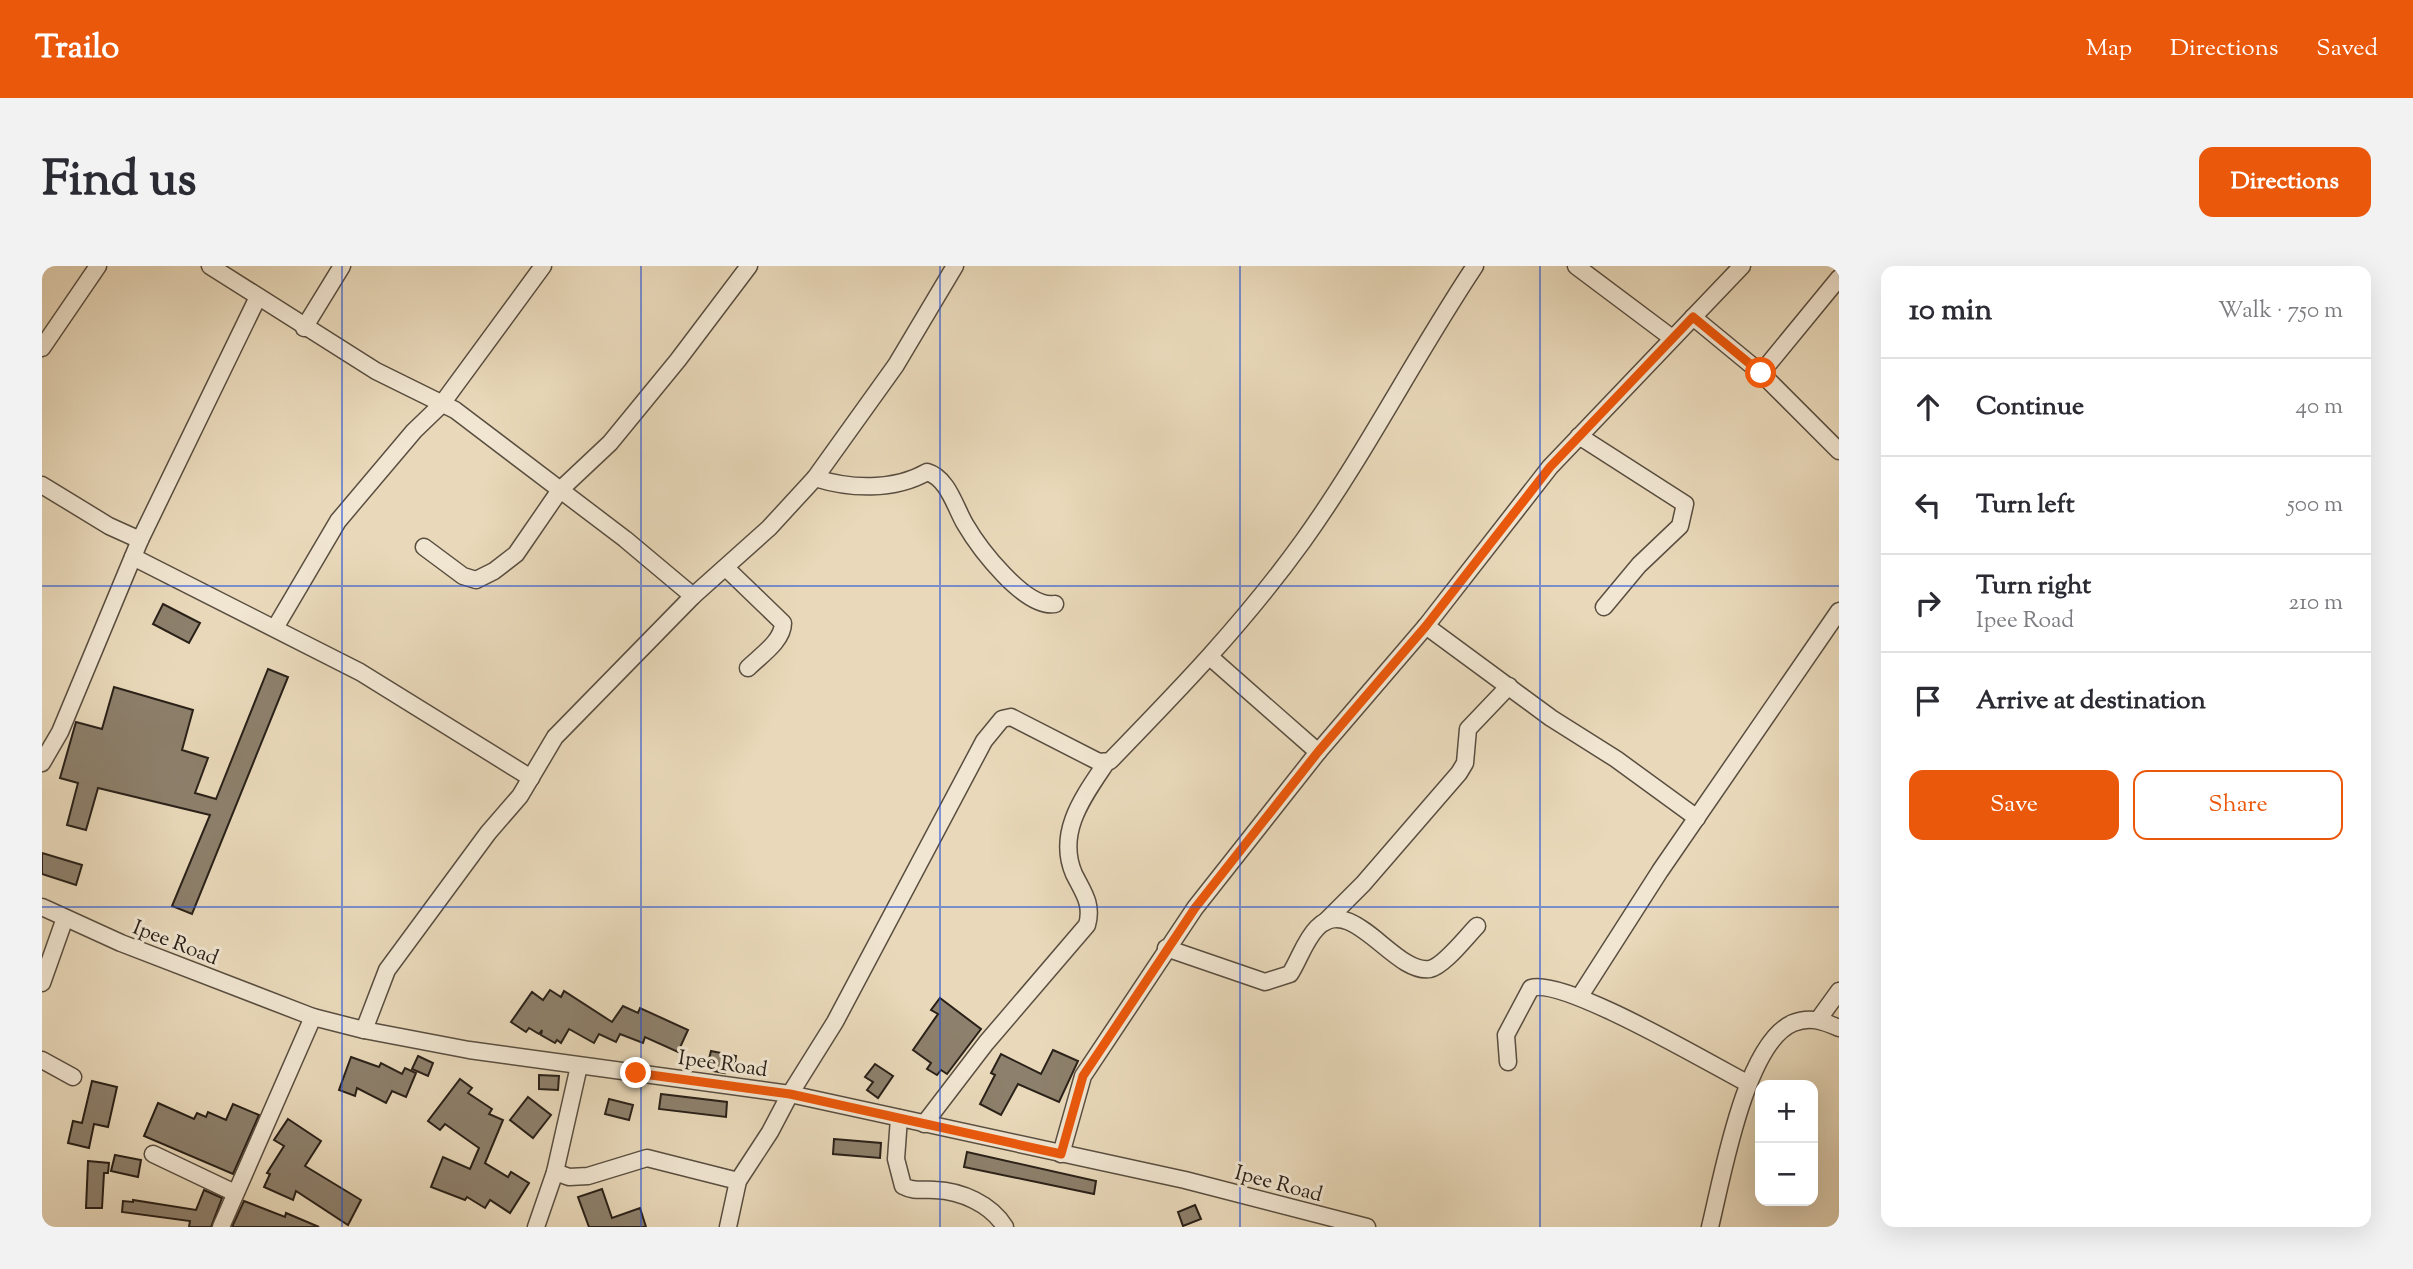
<!DOCTYPE html>
<html lang="en">
<head>
<meta charset="utf-8">
<style>
	:root { --surface:#fff; --page:#f2f2f3; --text:#2b2b33; --muted:#7c7c81; --line:#e1e1e2; --accent:#ea580c }
	body { margin:0; font-family:"Sorts Mill Goudy",serif; background:var(--page); color:var(--text) }
	.controls { position:absolute; right:21px; bottom:21px; display:grid; overflow:hidden; border-radius:14px; box-shadow:0 7px 28px #0002 }
	.controls button { width:63px; height:63px; display:grid; place-items:center; padding:0; border:0; border-bottom:2px solid var(--line); background:var(--surface); color:var(--text); font:35px sans-serif }
	.stop { position:absolute; width:21px; height:21px; margin:-16px; border:5px solid #ea580c; border-radius:50%; background:#fff }
	.stop.end { background:#ea580c; border-color:#fff; box-shadow:0 2px 7px #0008 }
	.list { margin:0; padding:0; list-style:none }
	h2 { display:flex; justify-content:space-between; align-items:center; height:91px; margin:0; padding:0 28px; font-size:30px }
	h2 small { font-size:23px; font-weight:400; color:var(--muted) }
	.list li { display:grid; grid-template-columns:46px 1fr auto; gap:21px; align-items:center; box-sizing:border-box; height:98px; padding:0 28px; border-top:2px solid var(--line) }
	.list b { display:block; font-size:26px; white-space:nowrap }
	.list p { margin:0; font-size:23px; white-space:nowrap; color:var(--muted) }
	.list em { font-size:23px; font-style:normal; color:var(--muted) }
	.actions { display:flex; gap:14px; padding:21px 28px }
	.actions a { flex:1; padding:16px 0; border:2px solid var(--accent); border-radius:14px; text-align:center; font-size:24px; color:var(--accent) }
	.actions .main { background:var(--accent); color:#fff }
	.icon { flex:none; width:38px; height:38px; fill:none; stroke:currentColor; stroke-width:2; stroke-linecap:round; stroke-linejoin:round }
	.map { position:relative; flex:none; width:1797px; height:961px; overflow:hidden; border-radius:14px }
	header { display:flex; align-items:center; gap:42px; box-sizing:border-box; height:98px; padding:0 35px; background:var(--accent); color:#fff }
	header strong { font-size:33px }
	nav { display:flex; gap:38px; margin-inline-start:auto; font-size:24px }
	.intro { display:flex; align-items:center; justify-content:space-between; box-sizing:border-box; height:168px; padding:0 42px }
	h1 { margin:0; font-size:49px }
	.button { padding:18px 32px; border-radius:14px; background:var(--accent); color:#fff; font-size:24px; font-weight:700 }
	main { display:flex; gap:42px; padding:0 42px }
	aside { flex:1; background:var(--surface); border-radius:14px; box-shadow:0 7px 28px #0002 }
	.map>svg:first-child { display:block }
	.building { fill:#8d806c; stroke:#292018; stroke-width:2 }
	.lines { fill:none; stroke-linecap:round; stroke-linejoin:round }
	.minor-casing { stroke:#594e40; stroke-width:19 }
	.minor { stroke:#f1e6d2; stroke-width:16 }
	.route { stroke:#ea580c; stroke-width:9 }
	.grid { fill:none; stroke:#1d4ed8; stroke-width:2; stroke-opacity:0.55 }
	.labels { text-anchor:middle; stroke-width:6; stroke-linejoin:round; paint-order:stroke }
	.street-label { font-size:21px; fill:#292018; stroke:#f1e6d2 }
</style>
</head>
<body>
<header>
<strong>Trailo</strong>
<nav><a>Map</a><a>Directions</a><a>Saved</a></nav>
</header>
<div class="intro"><h1>Find us</h1><a class="button">Directions</a></div>
<main>
<div class="map">
<svg width="1797" height="961" viewBox="0 0 1797 961">
	<rect width="100%" height="100%" fill="#e9d9ba"/>
	<filter id="stains"><feTurbulence type="fractalNoise" baseFrequency=".00286" numOctaves="4"/><feColorMatrix values="0 0 0 0 .2 0 0 0 0 .09 0 0 0 0 .02 0 0 0 .5 -.17"/></filter>
	<radialGradient id="worn" r=".72"><stop offset=".6" stop-color="#630" stop-opacity="0"/><stop offset="1" stop-color="#630" stop-opacity=".3"/></radialGradient>
	<g class="building">
		<path d="M121,338L158,357L147,377L111,358Z"/>
		<path d="M226,403L246,411L150,648L130,640L168,549L56,522L44,564L25,559L36,517L18,512L34,456L60,463L72,421L151,444L140,484L166,492L153,527L174,533Z"/>
		<path d="M0,587L40,599L34,619L0,608Z"/>
		<path d="M508,724L519,731L522,725L570,756L581,740L596,747L598,742L646,764L636,786L603,771L601,777L578,768L574,776L557,768L552,777L527,763L519,777L515,774L513,777L499,769L500,764L497,768L487,762L484,766L469,756L490,726L501,734Z"/>
		<path d="M898,732L939,763L905,808L899,804L895,809L885,803L889,797L871,784L896,748L889,744Z"/>
		<path d="M1011,784L1036,795L1017,836L976,818L959,849L938,838L953,809L949,807L959,788L999,808Z"/>
		<path d="M669,785L694,790L692,802L684,801L683,807L671,805L672,798L666,797Z"/>
		<path d="M376,790L391,797L386,810L370,803Z"/>
		<path d="M309,791L337,801L339,797L360,808L363,802L374,807L364,831L350,825L344,837L315,822L313,830L297,824Z"/>
		<path d="M833,798L851,810L836,832L825,824L831,816L823,811Z"/>
		<path d="M497,809L517,810L516,824L497,823Z"/>
		<path d="M418,813L430,822L426,827L450,843L447,848L461,854L443,897L466,911L469,906L487,917L468,947L448,934L443,942L425,931L423,934L389,921L401,891L428,903L437,882L403,858L398,864L386,855Z"/>
		<path d="M50,815L75,821L66,861L52,858L47,882L26,877L31,855L40,857Z"/>
		<path d="M619,828L685,836L684,851L617,843Z"/>
		<path d="M486,831L509,849L491,872L468,854Z"/>
		<path d="M567,833L591,839L587,854L563,848Z"/>
		<path d="M116,837L152,853L155,847L164,851L166,846L184,854L191,838L217,849L191,908L102,870Z"/>
		<path d="M246,853L279,875L263,900L319,934L306,959L254,925L251,934L222,921L228,908L225,907L242,880L232,874Z"/>
		<path d="M792,873L839,877L838,892L791,888Z"/>
		<path d="M925,886L1054,915L1052,928L922,901Z"/>
		<path d="M73,889L99,894L96,911L69,905Z"/>
		<path d="M46,895L67,897L66,907H62L60,942H44Z"/>
		<path d="M560,923L570,952L598,942L604,961H547L536,931Z"/>
		<path d="M162,924L180,932L169,961H147L148,955L80,946L81,935L91,936V934L154,944Z"/>
		<path d="M202,935L243,951L244,947L277,961H190Z"/>
		<path d="M1153,939L1159,953L1141,960L1136,946Z"/>
	</g>
	<g class="lines">
		<defs>
			<g id="minor">
				<path d="M168,0L334,105L413,144L583,273L651,330"/>
				<path d="M1534,0L1630,72"/>
				<path d="M1651,51L1719,107L1797,185"/>
				<path d="M262,62L300,0"/>
				<path d="M0,82L56,0"/>
				<path d="M1719,107L1797,12"/>
				<path d="M1537,170L1643,238L1638,260L1597,299L1562,341"/>
				<path d="M773,212C808,223 852,225 885,206C906,212 913,241 923,258C937,282 983,343 1013,338"/>
				<path d="M0,219L67,260L98,274"/>
				<path d="M382,281L421,310L434,314L452,305L474,288L518,224L568,177L636,94L707,0"/>
				<path d="M91,291L318,406L489,512"/>
				<path d="M684,302L741,357C741,375 718,390 706,402"/>
				<path d="M1384,360L1509,452L1574,493L1655,552"/>
				<path d="M233,362L296,255L372,165L399,139L501,0"/>
				<path d="M1168,391L1276,486"/>
				<path d="M0,497L18,466L98,274L216,31"/>
				<path d="M0,641L79,677L271,751L322,764L427,784L748,828L1143,914L1325,961"/>
				<path d="M1283,656L1321,618L1417,507L1423,497L1426,463L1467,420"/>
				<path d="M1124,682L1223,716L1248,708C1257,694 1263,674 1275,662C1310,626 1352,709 1388,703C1402,700 1424,671 1435,660"/>
				<path d="M0,717L23,652"/>
				<path d="M1538,730L1618,605L1797,345"/>
				<path d="M1776,754L1797,725"/>
				<path d="M322,764L345,704L446,567L478,530L513,471L651,330L727,262L773,212L854,99L913,0"/>
				<path d="M0,794L31,811"/>
				<path d="M1466,796L1464,769L1489,722C1522,711 1668,798 1705,817"/>
				<path d="M857,852L854,893L861,920C872,926 881,923 893,924C919,925 949,938 963,961"/>
				<path d="M882,858L944,777L1045,659C1051,638 1041,626 1032,608C1014,566 1042,530 1064,497"/>
				<path d="M111,888L193,927"/>
				<path d="M1019,888L1041,810L1153,642L1276,486L1384,360L1508,201L1700,0"/>
				<path d="M513,906L527,911L546,910L605,892L696,915"/>
				<path d="M179,961L271,751"/>
				<path d="M494,961L513,906L537,800"/>
				<path d="M686,961L696,915L728,866L748,828L793,756L942,475L960,453L969,451L1057,496L1068,495C1138,423 1202,357 1261,275C1324,187 1373,90 1433,0"/>
				<path d="M1668,961C1680,913 1703,777 1751,757C1768,750 1781,755 1797,762"/>
			</g>
		</defs>
		<use href="#minor" class="minor-casing"/>
		<use href="#minor" class="minor"/>
	</g>
	<g class="lines">
		<path class="route" d="M594,807L748,828L1019,888L1041,810L1153,642L1276,486L1384,360L1508,201L1651,51L1719,107"/>
	</g>
	<path class="grid" d="M300,0V961M599,0V961M898,0V961M1198,0V961M1498,0V961M0,320H1797M0,641H1797"/>
	<g class="labels">
		<g class="street-label">
			<text transform="translate(134 676) rotate(21)" y="7">Ipee Road</text>
			<text transform="translate(681 797) rotate(8)" y="7">Ipee Road</text>
			<text transform="translate(1237 917) rotate(15)" y="7">Ipee Road</text>
		</g>
	</g>
	<rect width="100%" height="100%" filter="url(#stains)"/>
	<rect width="100%" height="100%" fill="url(#worn)"/>
</svg>
<div class="controls">
<button>+</button>
<button>−</button>
</div>
<div class="stop" style="left:1719px;top:107px"></div>
<div class="stop end" style="left:594px;top:807px"></div>
</div>
<aside>
<h2>10 min<small>Walk · 750 m</small></h2>
<ul class="list">
<li><svg class="icon" aria-label="ahead" viewBox="0 0 24 24"><path d="M12 20V5M6 11l6-6 6 6"/></svg><div><b>Continue</b></div><em>40 m</em></li>
<li><svg class="icon" aria-label="left" viewBox="0 0 24 24"><path d="M17 20v-9H6M10 6l-5 5 5 5"/></svg><div><b>Turn left</b></div><em>500 m</em></li>
<li><svg class="icon" aria-label="right" viewBox="0 0 24 24"><path d="M7 20v-9h11M14 6l5 5-5 5"/></svg><div><b>Turn right</b><p>Ipee Road</p></div><em>210 m</em></li>
<li><svg class="icon" aria-label="arrive" viewBox="0 0 24 24"><path d="M6 21V4h12l-3 4 3 4H6"/></svg><div><b>Arrive at destination</b></div></li>
</ul>
<div class="actions"><a class="main">Save</a><a>Share</a></div>
</aside>
</main>
</body>
</html>
